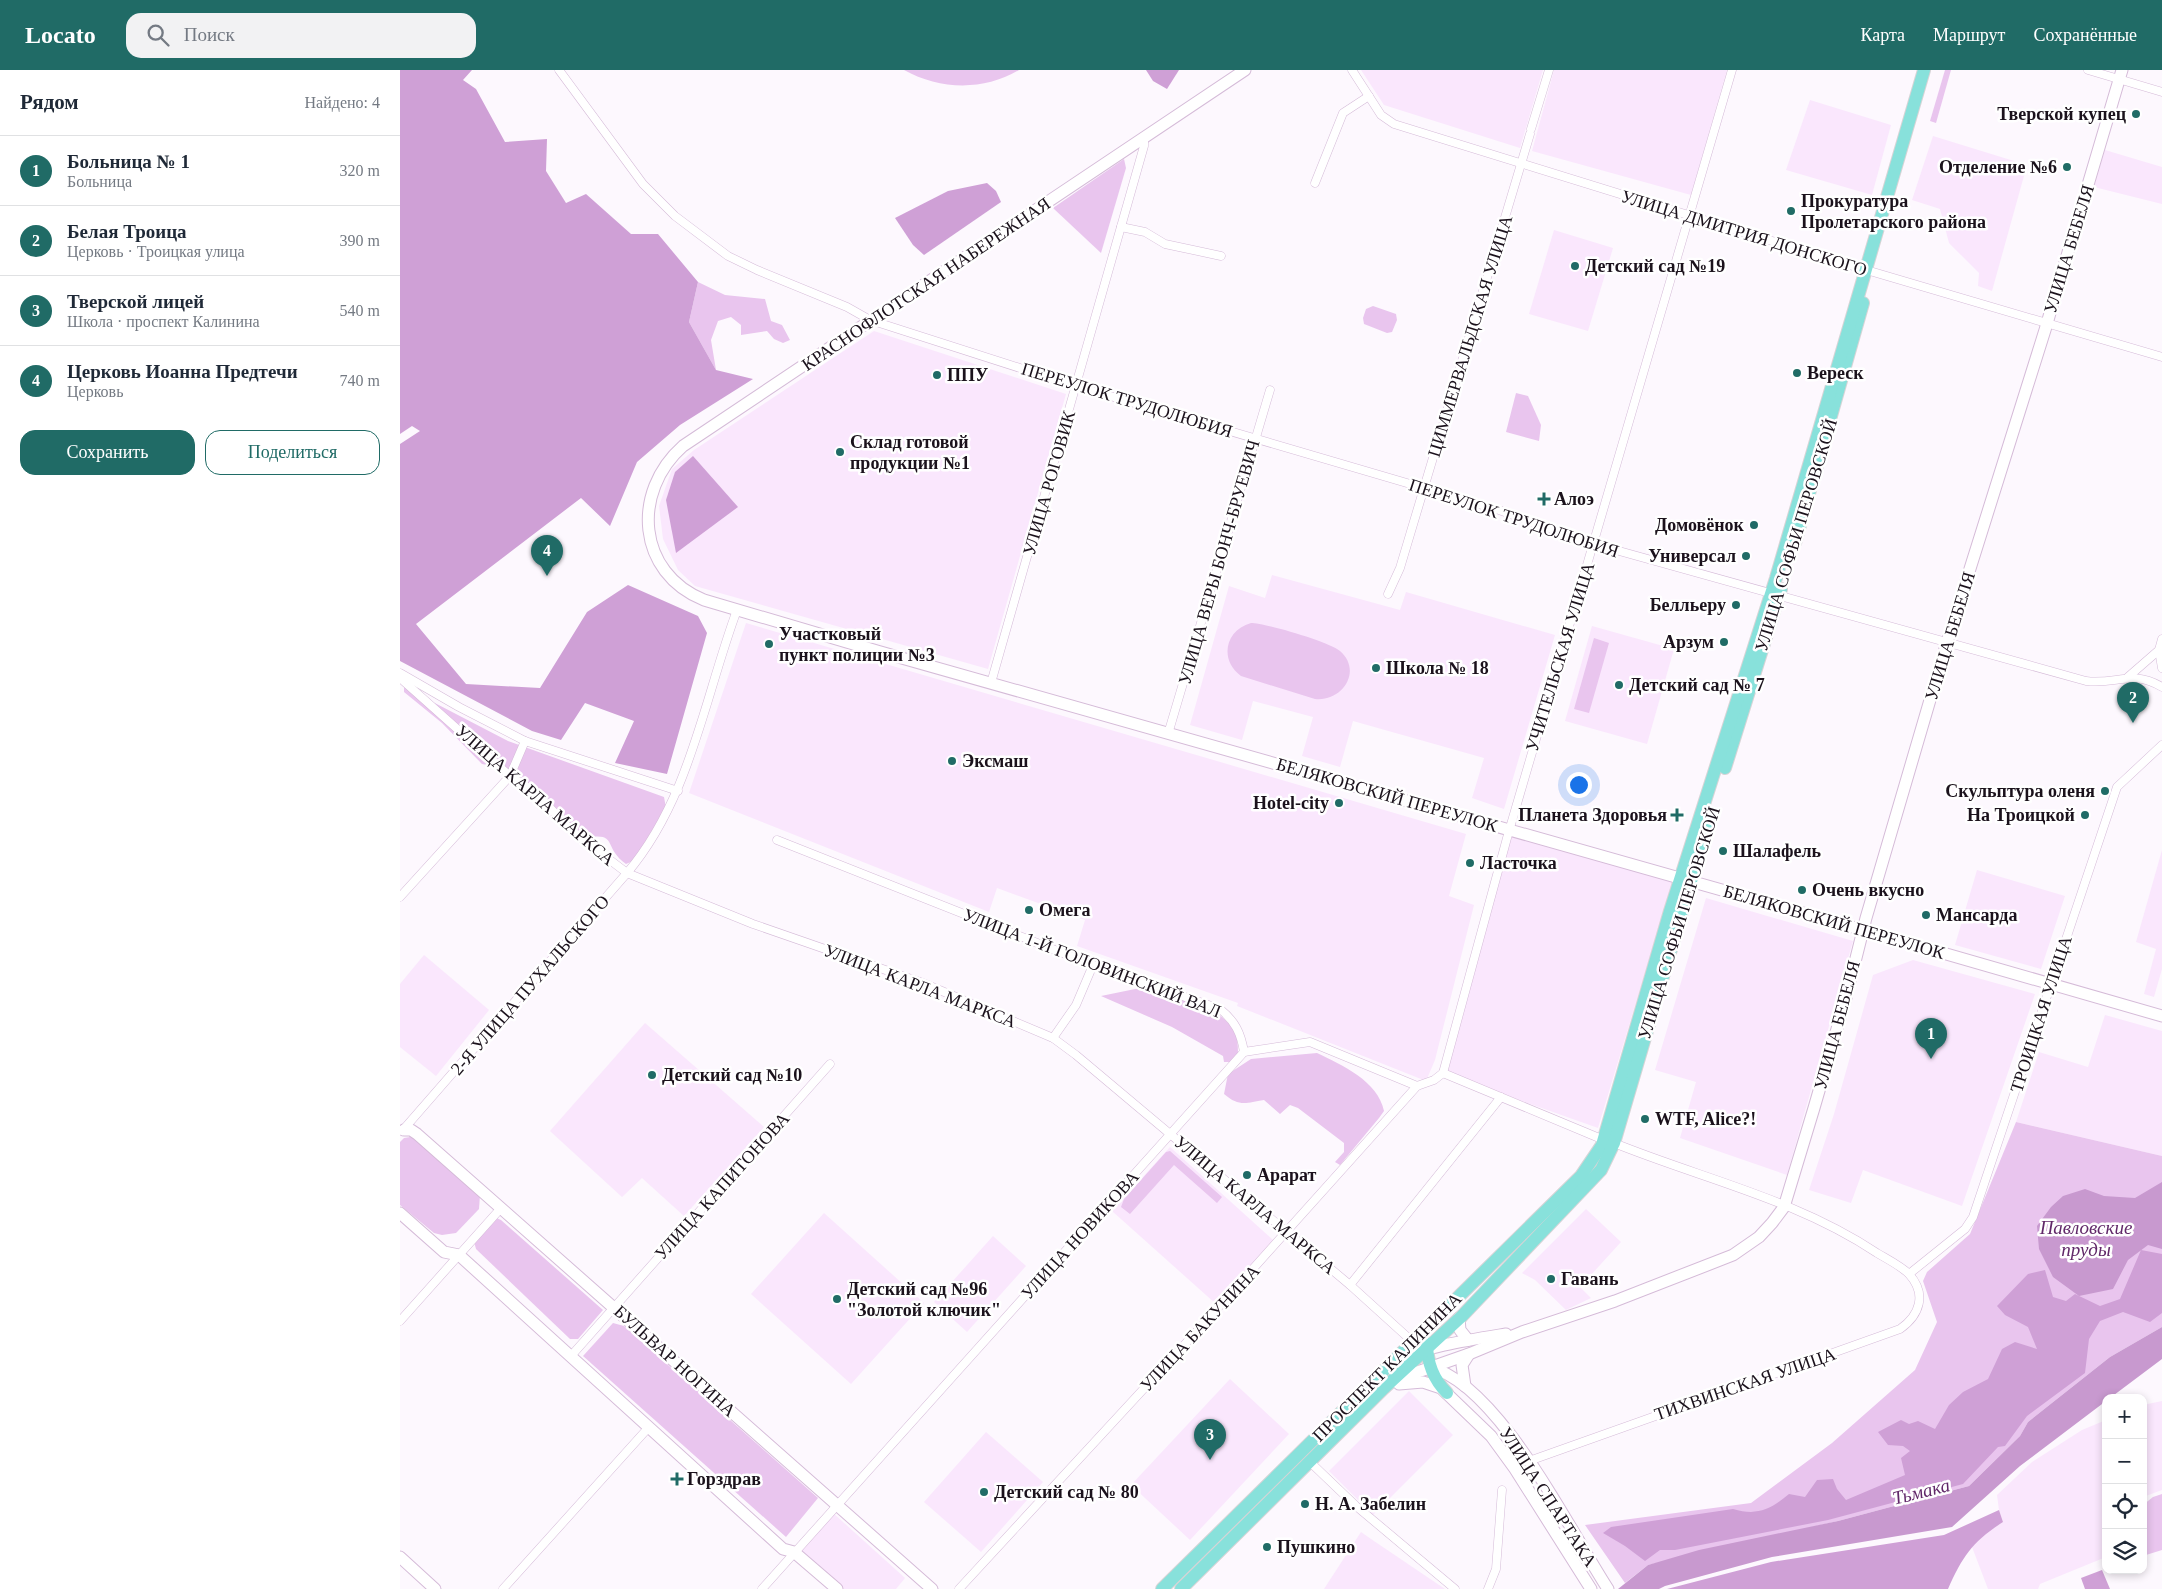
<!DOCTYPE html>
<html lang="ru">
<head>
<meta charset="utf-8">
<style>
	:root { --surface:#fff; --page:#f2f2f3; --text:#1f2937; --muted:#747a83; --line:#e0e1e3; --accent:#206b66 }
	body { margin:0; font-family:"Times New Roman",serif; background:var(--page); color:var(--text) }
	.controls { position:absolute; right:15px; bottom:15px; display:grid; overflow:hidden; border-radius:10px; box-shadow:0 2px 8px #0003 }
	.controls button { width:45px; height:45px; display:grid; place-items:center; padding:0; border:0; border-bottom:1px solid var(--line); background:var(--surface); color:var(--text); font:25px sans-serif }
	.you { position:absolute; left:1178px; top:714px; width:18px; height:18px; margin:-12px; border:4px solid #fff; border-radius:50%; background:#1a73e8; box-shadow:0 0 0 8px #1a73e833 }
	.badge { display:grid; place-items:center; width:32px; height:32px; border-radius:50%; background:var(--accent); color:#fff; font-size:16px; font-weight:700 }
	.pin { position:absolute; translate:-50% -41px; filter:drop-shadow(0 1px 2px #0008) }
	.pin::after { content:''; position:absolute; top:26px; width:18px; height:15px; background:inherit; clip-path:polygon(0 0,100% 0,50% 100%) }
	.list { margin:0; padding:0; list-style:none }
	h2 { display:flex; justify-content:space-between; align-items:center; height:65px; margin:0; padding:0 20px; font-size:21px }
	h2 small { font-size:16px; font-weight:400; color:var(--muted) }
	.list li { display:grid; grid-template-columns:32px 1fr auto; gap:15px; align-items:center; box-sizing:border-box; height:70px; padding:0 20px; border-top:1px solid var(--line) }
	.list b { display:block; font-size:19px; white-space:nowrap }
	.list p { margin:0; font-size:16px; white-space:nowrap; color:var(--muted) }
	.list em { font-size:16px; font-style:normal; color:var(--muted) }
	.actions { display:flex; gap:10px; padding:15px 20px }
	.actions a { flex:1; padding:11px 0; border:1px solid var(--accent); border-radius:15px; text-align:center; font-size:18px; color:var(--accent) }
	.actions .main { background:var(--accent); color:#fff }
	.icon { flex:none; width:28px; height:28px; fill:none; stroke:currentColor; stroke-width:2; stroke-linecap:round; stroke-linejoin:round }
	.map { position:relative; flex:none; width:1762px; height:1519px; overflow:hidden }
	header { display:flex; align-items:center; gap:30px; box-sizing:border-box; height:70px; padding:0 25px; background:var(--accent); color:#fff }
	header strong { font-size:24px }
	nav { display:flex; gap:28px; margin-inline-start:auto; font-size:18px }
	.search { width:350px; height:45px; background:var(--page); display:flex; align-items:center; gap:12px; box-sizing:border-box; padding:0 18px; border-radius:15px; color:var(--muted); font-size:19px }
	main { display:flex }
	aside { flex:1; background:var(--surface) }
	.map>svg:first-child { display:block }
	.built { fill:#fae7fd }
	.green { fill:#e9c5ee }
	.forest { fill:#cfa0d6 }
	.water { fill:#c899cf }
	.lines { fill:none; stroke-linecap:round; stroke-linejoin:round }
	.street-casing { stroke:#d5bbd8; stroke-width:9 }
	.secondary-casing { stroke:#d5bbd8; stroke-width:13 }
	.primary-casing { stroke:#d6d4d6; stroke-width:14 }
	.street { stroke:#fff; stroke-width:8 }
	.secondary { stroke:#fff; stroke-width:11 }
	.primary { stroke:#88e1db; stroke-width:12 }
	.poi-dot { fill:#206b66; stroke:#fff; stroke-width:2 }
	.labels { text-anchor:middle; stroke-width:5; stroke-linejoin:round; paint-order:stroke }
	.poi-label { font-size:18px; font-weight:bold; fill:#1b121c; stroke:#fff; text-anchor:start }
	.street-label { font-size:18px; fill:#1b121c; stroke:#fff }
	.water-label { font-size:19px; font-style:italic; fill:#612869; stroke:#fff }
</style>
</head>
<body>
<header>
<strong>Locato</strong>
<div class="search"><svg class="icon" aria-label="search" viewBox="0 0 24 24"><circle cx="10" cy="10" r="6"/><path d="M15 15l6 6"/></svg>Поиск</div>
<nav><a>Карта</a><a>Маршрут</a><a>Сохранённые</a></nav>
</header>
<main>
<aside>
<h2>Рядом<small>Найдено: 4</small></h2>
<ul class="list">
<li><span class="badge">1</span><div><b>Больница № 1</b><p>Больница</p></div><em>320 m</em></li>
<li><span class="badge">2</span><div><b>Белая Троица</b><p>Церковь · Троицкая улица</p></div><em>390 m</em></li>
<li><span class="badge">3</span><div><b>Тверской лицей</b><p>Школа · проспект Калинина</p></div><em>540 m</em></li>
<li><span class="badge">4</span><div><b>Церковь Иоанна Предтечи</b><p>Церковь</p></div><em>740 m</em></li>
</ul>
<div class="actions"><a class="main">Сохранить</a><a>Поделиться</a></div>
</aside>
<div class="map">
<svg width="1762" height="1519" viewBox="0 0 1762 1519">
	<rect width="100%" height="100%" fill="#fdf8fe"/>
	<g class="built">
		<path d="M961,0H1143L1120,78L984,35Z"/>
		<path d="M1154,0H1327L1291,125L1132,81Z"/>
		<path d="M1410,30L1491,55L1472,125L1386,100Z"/>
		<path d="M1533,66L1627,95L1592,221L1578,216L1579,203L1549,173L1540,139L1512,130Z"/>
		<path d="M1705,80L1762,97V134L1694,117Z"/>
		<path d="M1154,160L1213,178L1188,261L1129,244Z"/>
		<path d="M474,261L666,324L588,599L295,516L278,500L263,469L259,436L272,399L294,380Z"/>
		<path d="M872,505L1000,540L1006,522L1155,565L1104,739L1072,728L1084,688L953,651L940,697L902,686L913,647L853,631L842,670L790,655L829,516L865,528Z"/>
		<path d="M346,553L1066,764L1049,826L1074,835L1035,990L1026,1011L837,936L838,933L677,876L685,850L597,818L589,842L289,723Z"/>
		<path d="M1192,556L1274,579L1247,674L1165,651Z"/>
		<path d="M1109,760L1274,807L1198,1058L1043,1003Z"/>
		<path d="M1762,780V899L1754,927L1744,924L1756,879L1736,872Z"/>
		<path d="M1577,800L1665,826L1641,899L1555,875Z"/>
		<path d="M1306,828L1453,871L1387,1105L1280,1068L1296,1012L1255,1000Z"/>
		<path d="M24,885L89,940L36,1006L0,977V914Z"/>
		<path d="M1513,890L1635,924L1562,1136L1463,1100L1451,1133L1409,1120L1434,1044L1473,905Z"/>
		<path d="M1705,945L1762,961V1086L1616,1052L1639,982L1688,997Z"/>
		<path d="M245,953L364,1057L284,1146L242,1108L222,1127L150,1061Z"/>
		<path d="M770,1077L873,1170L816,1234L712,1141Z"/>
		<path d="M1186,1139L1221,1172L1180,1217L1191,1228L1166,1240L1135,1210L1122,1203Z"/>
		<path d="M424,1143L524,1233L451,1314L351,1224Z"/>
		<path d="M593,1166L626,1196L567,1262L534,1232Z"/>
		<path d="M830,1309L889,1364L790,1470L731,1415Z"/>
		<path d="M1009,1321L1053,1365L973,1445L929,1401Z"/>
		<path d="M1762,1331V1420L1743,1427V1335Z"/>
		<path d="M1706,1350V1487L1640,1514L1638,1519H1588L1572,1477L1581,1466L1603,1452L1599,1440L1597,1425L1632,1392L1682,1360Z"/>
		<path d="M586,1362L643,1412L581,1482L524,1432Z"/>
		<path d="M433,1443L505,1508L496,1519H444L400,1479Z"/>
		<path d="M961,1462L971,1469L1045,1519H924Z"/>
	</g>
	<g class="green">
		<path d="M504,0H619C584,21 540,20 504,0Z"/>
		<path d="M1545,0H1551L1536,53L1530,51Z"/>
		<path d="M724,89L726,98L701,183L653,138Z"/>
		<path d="M298,212L325,225L365,229L371,251L382,255L390,270L383,273L374,269L367,261L341,265V255L331,247L318,251L311,270L316,300L289,252Z"/>
		<path d="M973,236L996,244L997,250L992,262L987,263L964,254L963,248L966,239Z"/>
		<path d="M1116,323L1128,326L1141,355L1139,371L1106,362Z"/>
		<path d="M851,553C865,553 930,572 940,581C963,601 942,632 915,629L841,606C819,590 825,560 851,553Z"/>
		<path d="M1194,568L1209,573L1189,643L1174,639Z"/>
		<path d="M4,617L108,671L264,727L266,738L259,751L233,791L226,794C200,775 222,759 175,770L113,713L93,696L82,694L42,653L4,622Z"/>
		<path d="M740,918C769,921 819,934 834,961C838,968 838,977 838,985L830,992H824L823,986L772,957L701,926Z"/>
		<path d="M917,983C942,995 978,1011 984,1041L979,1048L940,1095L935,1092L944,1082V1073L898,1038L890,1035L880,1044L864,1030C846,1033 839,1037 824,1024L828,1004L851,989Z"/>
		<path d="M1616,1052L1762,1086V1257L1710,1287L1628,1352L1620,1366L1569,1416L1438,1451L1248,1495L1225,1513L1185,1455L1351,1433L1432,1373L1515,1300L1537,1252L1523,1211L1527,1202L1570,1164Z"/>
		<path d="M10,1067L19,1069L80,1125L79,1139L56,1163L42,1165L34,1163L0,1135V1072L4,1068Z"/>
		<path d="M770,1081L822,1127L817,1133L774,1095L730,1144L721,1137L724,1129L766,1082Z"/>
		<path d="M94,1147L101,1150L203,1240L178,1269H170L76,1179L73,1168Z"/>
		<path d="M213,1253L224,1256L418,1428L386,1467L183,1286Z"/>
		<path d="M1762,1424V1480L1746,1485L1743,1477V1435L1753,1427Z"/>
	</g>
	<g class="forest">
		<path d="M0,0H72L63,10L76,19L105,72L147,69L146,101L166,133L186,124L231,164H258L298,212L289,252L316,300L353,309L280,355L237,392L210,456L181,428L16,554L66,614L140,618L187,542L228,515L298,546L307,563L267,704L215,693L234,651L185,633L161,670L132,661L0,591V374L20,361L12,356L0,364Z"/>
		<path d="M746,0H779L767,19L753,11Z"/>
		<path d="M587,113L596,121L601,132L524,185L513,175L495,148L548,121Z"/>
		<path d="M293,386L338,437L276,483L266,430L275,402Z"/>
		<path d="M1741,1180L1762,1184V1243L1750,1252L1723,1242L1700,1251L1689,1269L1685,1303L1627,1346L1605,1376L1598,1377L1563,1414L1428,1450L1275,1480H1260L1245,1491L1225,1476L1203,1463L1211,1457L1333,1439C1357,1446 1370,1440 1389,1424L1405,1427L1417,1410L1433,1409L1437,1419L1446,1430L1505,1405L1501,1388L1510,1381L1503,1376L1488,1375L1478,1362L1501,1350L1509,1354L1518,1351L1535,1359L1549,1335L1563,1322L1588,1309L1602,1279L1615,1272L1637,1279L1628,1257L1605,1245L1597,1236L1628,1204L1645,1200L1653,1227L1666,1231L1675,1224L1700,1236L1720,1229Z"/>
		<path d="M1599,1440L1603,1452C1572,1472 1563,1486 1548,1519H1267L1371,1492L1544,1465Z"/>
		<path d="M1702,1500L1710,1519H1685L1681,1508Z"/>
	</g>
	<g class="water">
		<path d="M1762,1112V1179L1748,1175L1728,1190L1713,1219L1679,1226L1653,1207L1639,1179L1637,1156L1651,1137L1663,1126L1685,1119L1704,1126L1735,1128Z"/>
		<path d="M1762,1257V1289L1710,1328H1706V1331L1620,1396L1552,1457L1372,1487L1265,1516L1259,1519H1218L1248,1495L1299,1480L1438,1451L1569,1416L1620,1366L1628,1352L1710,1287Z"/>
	</g>
	<g class="lines">
		<defs>
			<g id="street">
				<path d="M159,0L243,114L275,146L328,186L357,200L447,237L470,250L676,316L1099,440L1194,474L1686,611C1717,615 1732,599 1762,617"/>
				<path d="M952,0L981,45L994,54L1446,194L1762,287"/>
				<path d="M1688,0L1762,22"/>
				<path d="M1131,59L1149,0"/>
				<path d="M915,113L943,43L969,26"/>
				<path d="M721,157L745,162L765,174L821,186"/>
				<path d="M988,524L1000,498L1130,64"/>
				<path d="M1762,569L1759,580L1762,598"/>
				<path d="M0,603L59,637L125,671L278,721"/>
				<path d="M1728,607L1759,580"/>
				<path d="M0,608L110,706L135,722L172,761L227,803L353,854L523,913L653,968L676,985L950,1215L1014,1273"/>
				<path d="M591,613L744,76V68"/>
				<path d="M768,664L870,320"/>
				<path d="M377,770L693,895L820,939C835,951 841,963 844,982L910,972L1017,1016"/>
				<path d="M0,827L110,706L125,671"/>
				<path d="M653,968L676,935L693,895"/>
				<path d="M1043,1003L1107,768L1332,0"/>
				<path d="M1043,1003L1204,1070"/>
				<path d="M2,1061L227,803C290,729 304,629 337,540"/>
				<path d="M1509,1204L1565,1159L1573,1147L1717,717L1762,675"/>
				<path d="M950,1215L1101,1027"/>
				<path d="M0,1251L101,1138"/>
				<path d="M171,1286L430,994"/>
				<path d="M1129,1391L1500,1259C1520,1245 1527,1224 1509,1204C1501,1196 1487,1189 1477,1183C1396,1129 1303,1109 1214,1073"/>
				<path d="M910,1392L956,1436L1055,1519"/>
				<path d="M103,1519L249,1357"/>
				<path d="M362,1519L844,982"/>
				<path d="M559,1519L798,1260L1017,1016L1034,1010L1043,1003"/>
				<path d="M1088,1519L1096,1499L1102,1420"/>
			</g>
			<g id="secondary">
				<path d="M845,0L283,376C231,422 237,503 304,530L477,581L1463,860L1762,946"/>
				<path d="M4,1060H11L17,1064L532,1519"/>
				<path d="M0,1143L44,1182L59,1185L383,1479L394,1482L437,1519"/>
				<path d="M1059,1248L1060,1260L1068,1270"/>
				<path d="M993,1292C1020,1277 1075,1269 1106,1264"/>
				<path d="M1029,1297C1098,1313 1170,1461 1208,1519"/>
				<path d="M992,1311L1069,1284L1122,1262L1215,1231L1333,1185L1359,1167L1372,1153L1384,1137L1414,1038L1446,928L1466,848L1547,572L1645,260L1722,0"/>
				<path d="M999,1314L1023,1312L1041,1318L1091,1366L1115,1399L1191,1519"/>
				<path d="M1065,1316L1062,1295L1069,1284"/>
				<path d="M0,1487L35,1519"/>
			</g>
			<g id="primary">
				<path d="M1395,473L1463,233"/>
				<path d="M1325,698L1381,519"/>
				<path d="M1027,1273C1027,1292 1033,1309 1047,1323"/>
				<path d="M762,1519L1181,1106L1202,1075L1270,841L1376,508L1524,0"/>
				<path d="M781,1519L984,1318L1062,1246L1201,1100L1214,1073L1309,750"/>
			</g>
		</defs>
		<use href="#street" class="street-casing"/>
		<use href="#secondary" class="secondary-casing"/>
		<use href="#primary" class="primary-casing"/>
		<use href="#street" class="street"/>
		<use href="#secondary" class="secondary"/>
		<use href="#primary" class="primary"/>
	</g>
	<g class="poi-dot">
		<circle cx="1736" cy="44" r="5"/>
		<circle cx="1667" cy="97" r="5"/>
		<circle cx="1391" cy="141" r="5"/>
		<circle cx="1175" cy="196" r="5"/>
		<circle cx="1397" cy="303" r="5"/>
		<circle cx="537" cy="305" r="5"/>
		<circle cx="440" cy="382" r="5"/>
		<path d="M1141.5 421.5h5v5h5v5h-5v5h-5v-5h-5v-5h5z"/>
		<circle cx="1354" cy="455" r="5"/>
		<circle cx="1346" cy="486" r="5"/>
		<circle cx="1336" cy="535" r="5"/>
		<circle cx="1324" cy="572" r="5"/>
		<circle cx="369" cy="574" r="5"/>
		<circle cx="976" cy="598" r="5"/>
		<circle cx="1219" cy="615" r="5"/>
		<circle cx="552" cy="691" r="5"/>
		<circle cx="1705" cy="721" r="5"/>
		<circle cx="939" cy="733" r="5"/>
		<path d="M1274.5 737.5h5v5h5v5h-5v5h-5v-5h-5v-5h5z"/>
		<circle cx="1685" cy="745" r="5"/>
		<circle cx="1323" cy="781" r="5"/>
		<circle cx="1070" cy="793" r="5"/>
		<circle cx="1402" cy="820" r="5"/>
		<circle cx="629" cy="840" r="5"/>
		<circle cx="1526" cy="845" r="5"/>
		<circle cx="252" cy="1005" r="5"/>
		<circle cx="1245" cy="1049" r="5"/>
		<circle cx="847" cy="1105" r="5"/>
		<circle cx="1151" cy="1209" r="5"/>
		<circle cx="437" cy="1229" r="5"/>
		<path d="M274.5 1401.5h5v5h5v5h-5v5h-5v-5h-5v-5h5z"/>
		<circle cx="584" cy="1422" r="5"/>
		<circle cx="905" cy="1434" r="5"/>
		<circle cx="867" cy="1477" r="5"/>
	</g>
	<g class="labels">
		<g class="poi-label">
			<text x="1726" y="50" text-anchor="end">Тверской купец</text>
			<text x="1657" y="103" text-anchor="end">Отделение №6</text>
			<text x="1401" y="137">Прокуратура<tspan x="1401" dy="21">Пролетарского района</tspan></text>
			<text x="1185" y="202">Детский сад №19</text>
			<text x="1407" y="309">Вереск</text>
			<text x="547" y="311">ППУ</text>
			<text x="450" y="378">Склад готовой<tspan x="450" dy="21">продукции №1</tspan></text>
			<text x="1154" y="435">Алоэ</text>
			<text x="1344" y="461" text-anchor="end">Домовёнок</text>
			<text x="1336" y="492" text-anchor="end">Универсал</text>
			<text x="1326" y="541" text-anchor="end">Белльеру</text>
			<text x="379" y="570">Участковый<tspan x="379" dy="21">пункт полиции №3</tspan></text>
			<text x="1314" y="578" text-anchor="end">Арзум</text>
			<text x="986" y="604">Школа № 18</text>
			<text x="1229" y="621">Детский сад № 7</text>
			<text x="562" y="697">Эксмаш</text>
			<text x="1695" y="727" text-anchor="end">Скульптура оленя</text>
			<text x="929" y="739" text-anchor="end">Hotel-city</text>
			<text x="1267" y="751" text-anchor="end">Планета Здоровья</text>
			<text x="1675" y="751" text-anchor="end">На Троицкой</text>
			<text x="1333" y="787">Шалафель</text>
			<text x="1080" y="799">Ласточка</text>
			<text x="1412" y="826">Очень вкусно</text>
			<text x="639" y="846">Омега</text>
			<text x="1536" y="851">Мансарда</text>
			<text x="262" y="1011">Детский сад №10</text>
			<text x="1255" y="1055">WTF, Alice?!</text>
			<text x="857" y="1111">Арарат</text>
			<text x="1161" y="1215">Гавань</text>
			<text x="447" y="1225">Детский сад №96<tspan x="447" dy="21">"Золотой ключик"</tspan></text>
			<text x="287" y="1415">Горздрав</text>
			<text x="594" y="1428">Детский сад № 80</text>
			<text x="915" y="1440">Н. А. Забелин</text>
			<text x="877" y="1483">Пушкино</text>
		</g>
		<g class="street-label">
			<text transform="translate(1344 163) rotate(17)" y="6">УЛИЦА ДМИТРИЯ ДОНСКОГО</text>
			<text transform="translate(1669 179) rotate(-73)" y="6">УЛИЦА БЕБЕЛЯ</text>
			<text transform="translate(526 214) rotate(-34)" y="6">КРАСНОФЛОТСКАЯ НАБЕРЕЖНАЯ</text>
			<text transform="translate(1070 266) rotate(-73)" y="6">ЦИММЕРВАЛЬДСКАЯ УЛИЦА</text>
			<text transform="translate(727 330) rotate(17)" y="6">ПЕРЕУЛОК ТРУДОЛЮБИЯ</text>
			<text transform="translate(649 413) rotate(-74)" y="6">УЛИЦА РОГОВИК</text>
			<text transform="translate(1114 448) rotate(18)" y="6">ПЕРЕУЛОК ТРУДОЛЮБИЯ</text>
			<text transform="translate(1396 465) rotate(-73)" y="6">УЛИЦА СОФЬИ ПЕРОВСКОЙ</text>
			<text transform="translate(819 492) rotate(-74)" y="6">УЛИЦА ВЕРЫ БОНЧ-БРУЕВИЧ</text>
			<text transform="translate(1550 566) rotate(-73)" y="6">УЛИЦА БЕБЕЛЯ</text>
			<text transform="translate(1160 587) rotate(-73)" y="6">УЧИТЕЛЬСКАЯ УЛИЦА</text>
			<text transform="translate(135 725) rotate(41)" y="6">УЛИЦА КАРЛА МАРКСА</text>
			<text transform="translate(987 725) rotate(16)" y="6">БЕЛЯКОВСКИЙ ПЕРЕУЛОК</text>
			<text transform="translate(1434 852) rotate(16)" y="6">БЕЛЯКОВСКИЙ ПЕРЕУЛОК</text>
			<text transform="translate(1279 853) rotate(-73)" y="6">УЛИЦА СОФЬИ ПЕРОВСКОЙ</text>
			<text transform="translate(692 893) rotate(21)" y="6">УЛИЦА 1-Й ГОЛОВИНСКИЙ ВАЛ</text>
			<text transform="translate(130 915) rotate(-49)" y="6">2-Я УЛИЦА ПУХАЛЬСКОГО</text>
			<text transform="translate(520 916) rotate(21)" y="6">УЛИЦА КАРЛА МАРКСА</text>
			<text transform="translate(1641 944) rotate(-72)" y="6">ТРОИЦКАЯ УЛИЦА</text>
			<text transform="translate(1437 955) rotate(-75)" y="6">УЛИЦА БЕБЕЛЯ</text>
			<text transform="translate(322 1116) rotate(-48)" y="6">УЛИЦА КАПИТОНОВА</text>
			<text transform="translate(855 1135) rotate(40)" y="6">УЛИЦА КАРЛА МАРКСА</text>
			<text transform="translate(680 1165) rotate(-48)" y="6">УЛИЦА НОВИКОВА</text>
			<text transform="translate(800 1258) rotate(-47)" y="6">УЛИЦА БАКУНИНА</text>
			<text transform="translate(275 1291) rotate(42)" y="6">БУЛЬВАР НОГИНА</text>
			<text transform="translate(987 1297) rotate(-45)" y="6">ПРОСПЕКТ КАЛИНИНА</text>
			<text transform="translate(1345 1314) rotate(-19)" y="6">ТИХВИНСКАЯ УЛИЦА</text>
			<text transform="translate(1148 1427) rotate(57)" y="6">УЛИЦА СПАРТАКА</text>
		</g>
		<g class="water-label">
			<text x="1686" y="1164">Павловские<tspan x="1686" dy="22">пруды</tspan></text>
			<text transform="translate(1521 1421) rotate(-14)" y="7">Тьмака</text>
		</g>
	</g>
</svg>
<div class="controls">
<button>+</button>
<button>−</button>
<button><svg class="icon" aria-label="locate" viewBox="0 0 24 24"><circle cx="12" cy="12" r="6"/><path d="M12 2v4M12 18v4M2 12h4M18 12h4"/></svg></button>
<button><svg class="icon" aria-label="layers" viewBox="0 0 24 24"><path d="M12 4l9 5-9 5-9-5zM3 14l9 5 9-5"/></svg></button>
</div>
<div class="you"></div>
<div class="pin badge" style="left:1531px;top:989px">1</div>
<div class="pin badge" style="left:1733px;top:653px">2</div>
<div class="pin badge" style="left:810px;top:1390px">3</div>
<div class="pin badge" style="left:147px;top:506px">4</div>
</div>
</main>
</body>
</html>
